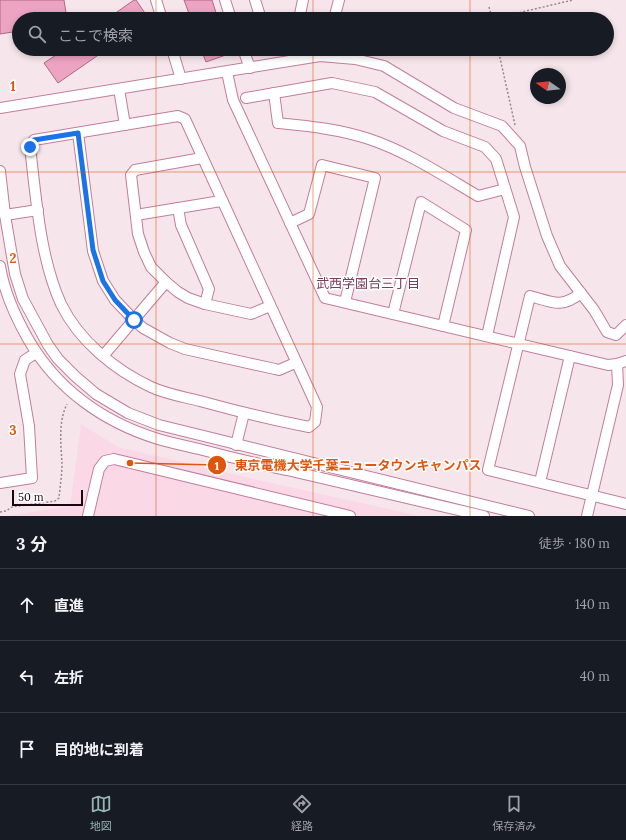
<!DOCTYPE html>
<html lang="ja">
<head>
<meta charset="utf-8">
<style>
	:root { --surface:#171b24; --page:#242831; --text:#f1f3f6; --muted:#9ea1a6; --line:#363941; --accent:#97b5af }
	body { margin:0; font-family:Lora,"Noto Sans JP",serif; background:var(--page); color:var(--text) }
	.compass { position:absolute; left:530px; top:68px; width:36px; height:36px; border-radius:50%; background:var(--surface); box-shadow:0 2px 6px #0003; rotate:284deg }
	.scale { position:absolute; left:12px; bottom:10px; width:71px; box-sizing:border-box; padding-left:4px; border:2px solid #1b040f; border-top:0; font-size:11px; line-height:14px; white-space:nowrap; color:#1b040f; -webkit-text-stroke:3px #fff; paint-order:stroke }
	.stop { position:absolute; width:12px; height:12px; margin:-9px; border:3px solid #1a73e8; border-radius:50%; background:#fff }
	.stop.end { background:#1a73e8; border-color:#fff; box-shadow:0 1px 4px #0008 }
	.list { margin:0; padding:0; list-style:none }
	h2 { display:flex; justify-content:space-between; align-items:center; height:52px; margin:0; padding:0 16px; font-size:17px }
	h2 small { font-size:13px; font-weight:400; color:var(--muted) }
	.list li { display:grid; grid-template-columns:26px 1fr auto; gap:12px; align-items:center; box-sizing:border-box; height:72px; padding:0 16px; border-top:1px solid var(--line) }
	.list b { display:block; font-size:15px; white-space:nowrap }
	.list em { font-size:13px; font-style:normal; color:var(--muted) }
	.icon { flex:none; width:22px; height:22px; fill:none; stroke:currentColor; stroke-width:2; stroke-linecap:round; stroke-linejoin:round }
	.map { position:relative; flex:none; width:626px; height:516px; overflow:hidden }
	.search { position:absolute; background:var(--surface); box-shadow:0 2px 6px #0003; left:12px; right:12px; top:12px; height:44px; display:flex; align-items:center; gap:10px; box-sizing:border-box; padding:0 14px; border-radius:22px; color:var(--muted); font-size:15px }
	.sheet { height:268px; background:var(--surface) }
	nav { display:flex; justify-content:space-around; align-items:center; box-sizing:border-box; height:56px; border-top:1px solid var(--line); background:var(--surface); font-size:11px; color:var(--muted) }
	nav a { display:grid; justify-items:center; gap:2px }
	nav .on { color:var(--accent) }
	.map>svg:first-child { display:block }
	.built { fill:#fbd8e6 }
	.building { fill:#eda4c3; stroke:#ac6986 }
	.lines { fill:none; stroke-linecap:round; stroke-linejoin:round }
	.minor-casing { stroke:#c27d9b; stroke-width:12 }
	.path { stroke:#98858d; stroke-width:1.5; stroke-dasharray:2 2; stroke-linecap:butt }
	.minor { stroke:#fff; stroke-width:10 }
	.route { stroke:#1a73e8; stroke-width:5 }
	.grid { fill:none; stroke:#de550c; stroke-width:1; stroke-opacity:0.55 }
	.labels { text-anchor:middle; stroke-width:3; stroke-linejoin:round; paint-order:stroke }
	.neighbourhood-label { font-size:13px; fill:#7d3e5b; stroke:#fff }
	.grid-label { font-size:13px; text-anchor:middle; font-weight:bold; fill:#de550c; stroke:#fff; stroke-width:3; stroke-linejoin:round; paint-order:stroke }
	.leader { fill:none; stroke:#de550c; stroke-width:1.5 }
	.callout-dot { fill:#de550c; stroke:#fff; stroke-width:1.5 }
	.mark-label { font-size:12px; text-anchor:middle; font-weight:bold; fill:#fff }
	.callout-label { font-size:13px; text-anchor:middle; font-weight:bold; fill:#de550c; stroke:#fff; stroke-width:3; stroke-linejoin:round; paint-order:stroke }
</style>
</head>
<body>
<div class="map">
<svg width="626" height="516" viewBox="0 0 626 516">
	<rect width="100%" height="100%" fill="#f6e6ec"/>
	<path class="built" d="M81,424L118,447L250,478L420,516H7L70,506Z"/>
	<g class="building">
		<path d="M0,0H64L67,19H19V31L0,34Z"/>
		<path d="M134,0H136L149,19H107Z"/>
		<path d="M184,0H212L218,19H191Z"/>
		<path d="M65,49H107L58,83L44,63Z"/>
		<path d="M201,49H237V51L206,62Z"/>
	</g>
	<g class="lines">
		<defs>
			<g id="minor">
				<path d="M156,0L162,19"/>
				<path d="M225,0L231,19"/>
				<path d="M255,0L261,19"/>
				<path d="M299,19L303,0"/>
				<path d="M334,19L339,0"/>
				<path d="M172,49L181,79"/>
				<path d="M243,49L250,68"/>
				<path d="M227,72L233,100L325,298L608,365L617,364L626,361"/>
				<path d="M119,89L125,125"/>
				<path d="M274,93L278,123C308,126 339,129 369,139C406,151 444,176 478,196L505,189"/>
				<path d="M246,98L332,83L375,92L443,131L485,147L496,159L514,217L487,336"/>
				<path d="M0,108L320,56L355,59L384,66L454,108L502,126L520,146L525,167L547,236L560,266L594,310L607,332L616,335L626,325"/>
				<path d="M178,116L185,119L317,407L315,422L309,427C273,420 236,411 200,401C184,397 166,394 151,387C115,370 79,341 61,304C40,258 36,197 30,147L34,140Z"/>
				<path d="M78,133L93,251L103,281L115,300L134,320L143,328L170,343L185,349L275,369L279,370L295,363"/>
				<path d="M202,158L135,170L131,175L138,234L144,252L151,267L166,282L178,292L188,298L205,304L251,314L270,306"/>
				<path d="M0,171L5,215L15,274L23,299L48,345L58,359L75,376L96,394L128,413L159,425L529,516"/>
				<path d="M178,208L181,225L209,289L205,304"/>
				<path d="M5,215L38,210"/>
				<path d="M136,215L221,201"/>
				<path d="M290,223L309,214L322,165L375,178L345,302"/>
				<path d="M0,266C4,292 15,316 28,339C57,389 103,422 158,439C172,443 186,446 199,449C229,457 258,464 287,470C353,486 419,501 484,516"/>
				<path d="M581,293C561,309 552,302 530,296L488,470L626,504"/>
				<path d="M393,314L421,202L466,230L443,326"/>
				<path d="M103,356L166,282"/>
				<path d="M236,445L244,413"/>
				<path d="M540,482L570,356"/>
				<path d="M0,483L32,478L29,426L20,374L25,360L36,353"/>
				<path d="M88,516L99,469L105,461L114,459L350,516"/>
				<path d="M587,516L618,385L617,364"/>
			</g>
		</defs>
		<use href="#minor" class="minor-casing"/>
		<g class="path">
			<path d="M489,7L492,19"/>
			<path d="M492,19L573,0"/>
			<path d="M498,49L515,125"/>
			<path d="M0,512L6,511L12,507L55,501L59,498C60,487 62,475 62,463C61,444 58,422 67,404"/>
		</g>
		<use href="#minor" class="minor"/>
	</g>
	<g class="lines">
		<path class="route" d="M30,147L34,140L78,133L93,250L103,281L115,300L134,320"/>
	</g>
	<path class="grid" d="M156,0V19M313,0V19M470,0V19M156,49V516M313,49V516M470,49V516M0,172H626M0,344H626"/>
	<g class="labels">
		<g class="neighbourhood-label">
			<text x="368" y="288">武西学園台三丁目</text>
		</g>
	</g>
	<g class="grid-label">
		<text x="13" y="91">1</text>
		<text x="13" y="263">2</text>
		<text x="13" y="435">3</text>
	</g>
	<path class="leader" d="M130 463L217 465"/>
	<g class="callout-dot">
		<circle cx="130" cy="463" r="4"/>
		<circle cx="217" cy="465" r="10"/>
	</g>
	<g class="mark-label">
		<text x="217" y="470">1</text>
	</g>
	<g class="callout-label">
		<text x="358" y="470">東京電機大学千葉ニュータウンキャンパス</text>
	</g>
</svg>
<svg class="compass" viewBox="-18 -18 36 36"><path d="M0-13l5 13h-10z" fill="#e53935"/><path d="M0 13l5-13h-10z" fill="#9ea1a6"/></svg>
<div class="scale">50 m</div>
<div class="stop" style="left:134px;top:320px"></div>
<div class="stop end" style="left:30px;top:147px"></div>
<div class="search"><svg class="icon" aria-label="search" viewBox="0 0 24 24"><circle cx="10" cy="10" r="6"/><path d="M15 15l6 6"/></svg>ここで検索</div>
</div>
<section class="sheet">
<h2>3 分<small>徒歩 · 180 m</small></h2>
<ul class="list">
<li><svg class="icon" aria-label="ahead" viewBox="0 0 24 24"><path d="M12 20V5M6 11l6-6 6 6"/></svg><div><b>直進</b></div><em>140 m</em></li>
<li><svg class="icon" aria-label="left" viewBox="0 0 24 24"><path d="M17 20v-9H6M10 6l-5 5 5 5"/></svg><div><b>左折</b></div><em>40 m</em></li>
<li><svg class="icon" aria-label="arrive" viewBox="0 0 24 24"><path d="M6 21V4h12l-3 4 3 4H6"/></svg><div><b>目的地に到着</b></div></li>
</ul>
</section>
<nav>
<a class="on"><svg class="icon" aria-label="map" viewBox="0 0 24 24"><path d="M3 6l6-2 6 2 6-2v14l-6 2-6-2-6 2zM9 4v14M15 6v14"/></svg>地図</a>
<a><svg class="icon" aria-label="directions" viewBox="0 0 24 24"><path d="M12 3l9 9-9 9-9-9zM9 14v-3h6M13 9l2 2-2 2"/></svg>経路</a>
<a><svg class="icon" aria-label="saved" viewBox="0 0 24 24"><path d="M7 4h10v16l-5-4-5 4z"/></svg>保存済み</a>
</nav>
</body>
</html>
